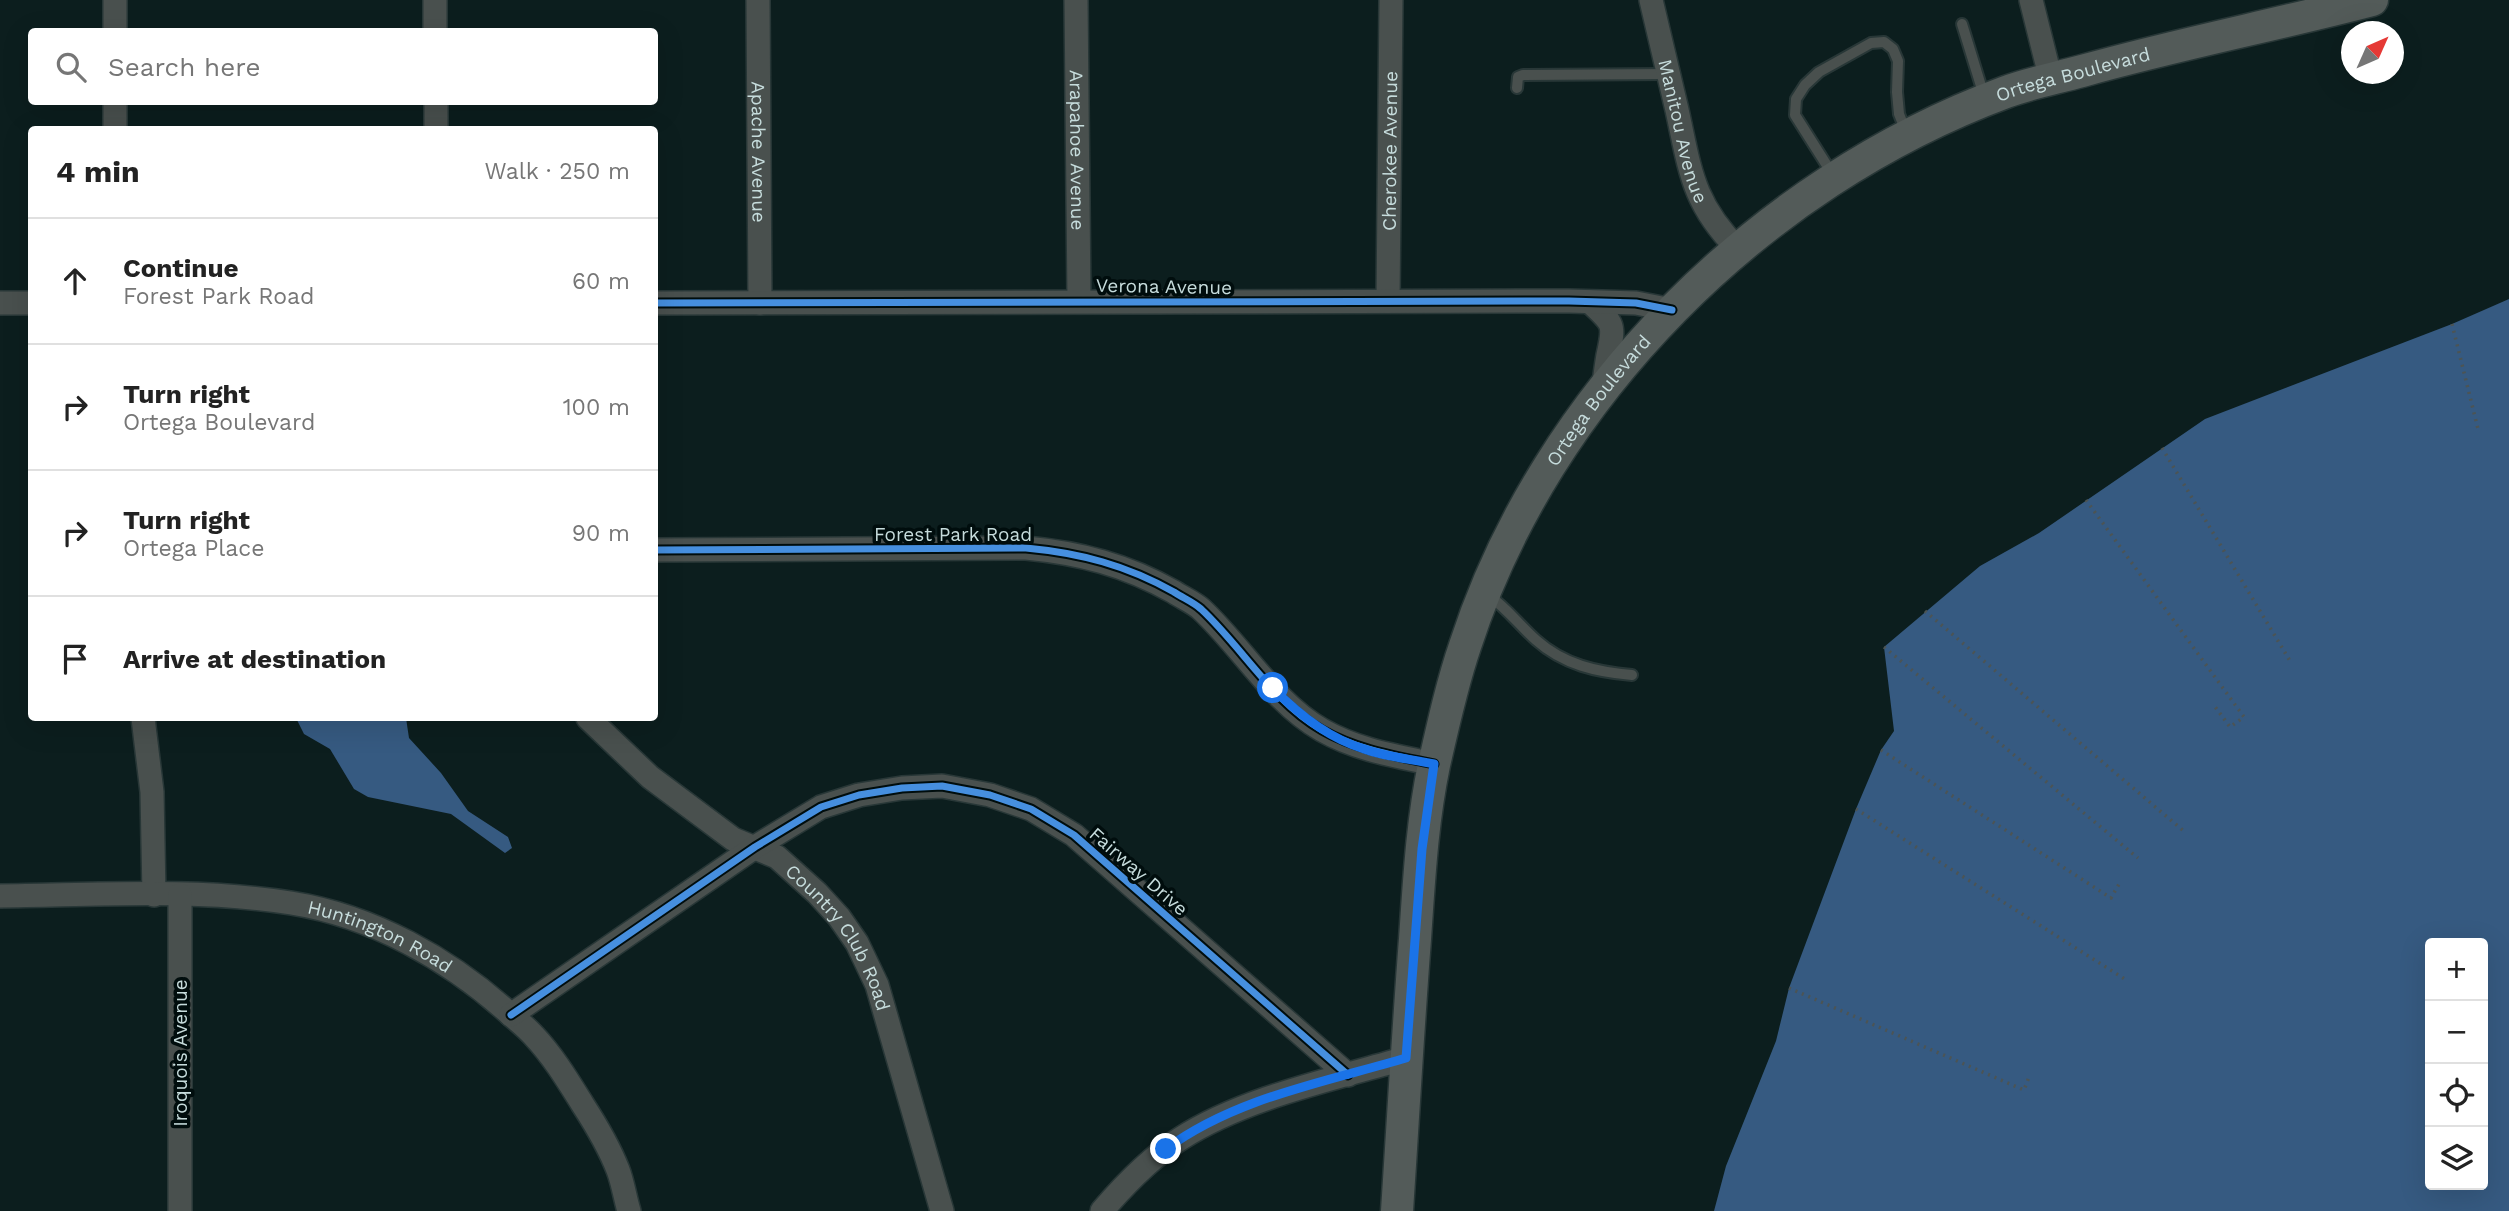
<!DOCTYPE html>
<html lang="en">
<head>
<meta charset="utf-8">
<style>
	:root { --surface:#fff; --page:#f6f6f6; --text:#222; --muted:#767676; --line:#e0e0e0 }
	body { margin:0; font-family:"Work Sans",sans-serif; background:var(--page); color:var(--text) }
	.controls { position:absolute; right:21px; bottom:21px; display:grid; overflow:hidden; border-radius:7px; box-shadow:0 7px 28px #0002 }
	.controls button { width:63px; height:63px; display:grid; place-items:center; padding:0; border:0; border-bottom:2px solid var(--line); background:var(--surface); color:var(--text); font:35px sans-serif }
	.compass { position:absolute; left:2341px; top:21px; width:63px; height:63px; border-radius:50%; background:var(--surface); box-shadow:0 7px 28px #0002; rotate:45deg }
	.stop { position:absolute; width:21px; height:21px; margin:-16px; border:5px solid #1a73e8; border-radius:50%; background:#fff }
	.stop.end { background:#1a73e8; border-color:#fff; box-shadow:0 2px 7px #0008 }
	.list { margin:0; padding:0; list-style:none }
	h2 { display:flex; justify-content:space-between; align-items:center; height:91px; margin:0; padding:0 28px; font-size:30px }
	h2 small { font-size:23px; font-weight:400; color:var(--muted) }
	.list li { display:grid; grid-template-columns:46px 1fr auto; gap:21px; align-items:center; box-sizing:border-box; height:126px; padding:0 28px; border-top:2px solid var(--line) }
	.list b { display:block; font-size:26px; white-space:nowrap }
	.list p { margin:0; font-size:23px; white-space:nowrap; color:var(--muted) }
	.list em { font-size:23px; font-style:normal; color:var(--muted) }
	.icon { flex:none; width:38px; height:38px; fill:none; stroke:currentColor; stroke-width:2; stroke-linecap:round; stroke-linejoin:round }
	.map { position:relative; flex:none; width:2509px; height:1211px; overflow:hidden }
	.search { position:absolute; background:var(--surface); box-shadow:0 7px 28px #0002; left:28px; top:28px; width:630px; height:77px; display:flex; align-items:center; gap:18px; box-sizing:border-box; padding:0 24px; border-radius:7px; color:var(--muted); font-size:26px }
	.panel { position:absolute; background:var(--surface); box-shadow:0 7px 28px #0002; left:28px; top:126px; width:630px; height:595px; border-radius:7px }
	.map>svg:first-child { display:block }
	.water { fill:#365a81; fill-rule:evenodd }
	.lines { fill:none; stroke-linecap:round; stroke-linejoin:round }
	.lane-casing { stroke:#283737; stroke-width:14 }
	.street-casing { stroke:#283737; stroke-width:26 }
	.secondary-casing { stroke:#283737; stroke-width:35 }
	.path { stroke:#4c5454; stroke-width:3.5; stroke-dasharray:2 5; stroke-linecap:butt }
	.lane { stroke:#49504e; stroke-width:10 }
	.street { stroke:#49504e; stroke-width:23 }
	.secondary { stroke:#535b59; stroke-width:32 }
	.cycleway-casing { stroke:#000d0d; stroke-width:11 }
	.cycleway { stroke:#468fdf; stroke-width:7 }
	.route { stroke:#1a73e8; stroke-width:9 }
	.labels { text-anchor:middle; stroke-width:7; stroke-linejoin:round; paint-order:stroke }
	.street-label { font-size:19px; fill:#c6dcdc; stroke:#000d0d }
</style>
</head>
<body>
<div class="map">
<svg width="2509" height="1211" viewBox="0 0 2509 1211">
	<rect width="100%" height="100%" fill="#0c1e1e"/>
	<g class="water">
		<path d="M2509,299V1211H1714L1726,1166L1776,1041L1789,988L1856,809L1881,750L1894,731L1884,647L1980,566L2039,533L2205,419L2452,324ZM2430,943H2483V1185H2430Z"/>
		<path d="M296,718H406L409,738L441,773L468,811L508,837L512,848L505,853L451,814L368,797L354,789L330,749L304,734Z"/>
	</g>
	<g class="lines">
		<defs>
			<g id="lane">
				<path d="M1962,24L1985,99"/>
				<path d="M1517,88L1518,77L1523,75L1668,74"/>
				<path d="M1833,175L1795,115L1796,99L1805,85L1819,72L1871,43L1884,42L1893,49L1898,61L1897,92L1899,114L1907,134"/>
				<path d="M1488,595C1507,608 1519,625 1536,640C1564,665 1597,672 1632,675"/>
			</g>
			<g id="street">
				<path d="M435,0V32"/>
				<path id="s1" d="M758,0L760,303"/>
				<path id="s2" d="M1076,0L1079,301"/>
				<path id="s3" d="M1651,0C1660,37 1668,73 1677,110C1690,169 1692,203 1738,249"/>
				<path d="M2031,0L2051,80"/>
				<path d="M115,32V0"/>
				<path d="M436,102V130"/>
				<path d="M115,130V102"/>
				<path id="s4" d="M1388,301L1391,0"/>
				<path d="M1590,302C1614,324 1615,324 1608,355C1606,366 1605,377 1603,389"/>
				<path d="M0,303H32"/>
				<path d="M654,303L1569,301L1636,303L1672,310"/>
				<path d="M654,550L1026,548C1080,553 1126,565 1174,592C1183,598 1193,602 1201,609C1242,647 1273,702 1322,730C1357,750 1396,756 1434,764"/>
				<path d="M143,718L152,792L154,895"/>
				<path id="s5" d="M588,718L650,777L733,839L777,857L817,893L839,917L857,943L877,985L942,1211"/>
				<path id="s6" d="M0,896C96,895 196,888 291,903C373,916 449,959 510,1014C518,1021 527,1028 534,1036C553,1056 568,1081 583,1105C596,1125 609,1147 618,1170C623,1183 625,1198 629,1211"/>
				<path d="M511,1015L755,847L821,807L859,795L902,788L942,786L990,795L1031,809L1074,835L1348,1075"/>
				<path d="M180,1211V895"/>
				<path d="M1102,1211C1125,1184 1150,1158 1180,1139C1243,1098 1334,1079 1406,1058"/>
			</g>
			<g id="secondary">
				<path id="s7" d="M1397,1211C1403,1120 1408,1030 1415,939C1419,881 1422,822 1434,765C1443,725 1452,684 1465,646C1546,395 1760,183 2006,92C2030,83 2057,78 2082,71C2178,44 2276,25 2372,0"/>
			</g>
		</defs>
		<use href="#lane" class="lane-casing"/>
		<use href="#street" class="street-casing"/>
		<use href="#secondary" class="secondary-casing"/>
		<g class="path">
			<path d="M2452,324L2478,429"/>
			<path d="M2162,448L2290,661"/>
			<path d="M2086,500L2244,717L2230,727L2213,704"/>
			<path d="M1925,611L2186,833"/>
			<path d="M1884,647L2138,858"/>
			<path d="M1881,750L2111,898L2119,884"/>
			<path d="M1856,809L2128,981"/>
			<path d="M1789,988L2024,1090L2029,1077"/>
		</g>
		<use href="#lane" class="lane"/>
		<use href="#street" class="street"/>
		<use href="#secondary" class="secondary"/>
		<defs>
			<g id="cycleway">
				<path d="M654,303L1569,301L1636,303L1672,310"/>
				<path d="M654,550L1026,548C1080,553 1126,565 1174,592C1183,598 1193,602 1201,609C1242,647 1273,702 1322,730C1357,750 1396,756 1434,764"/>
				<path d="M511,1015L755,847L821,807L859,795L902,788L942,786L990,795L1031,809L1074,835L1348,1075"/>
			</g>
		</defs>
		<use href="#cycleway" class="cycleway-casing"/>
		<use href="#cycleway" class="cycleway"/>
	</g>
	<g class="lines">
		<path class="route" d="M1166,1149C1235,1098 1325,1082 1406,1058L1422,849L1434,764C1411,759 1386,757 1364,749C1328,738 1299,715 1273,688"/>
	</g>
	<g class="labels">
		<g class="street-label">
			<text dy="7" stroke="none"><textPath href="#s7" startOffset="1440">Ortega Boulevard</textPath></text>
			<text dy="7" stroke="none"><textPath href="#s3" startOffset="135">Manitou Avenue</textPath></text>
			<text dy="7" stroke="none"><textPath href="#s1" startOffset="152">Apache Avenue</textPath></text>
			<text dy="7" stroke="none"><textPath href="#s2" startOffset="150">Arapahoe Avenue</textPath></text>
			<text dy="7" stroke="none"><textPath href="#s4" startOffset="150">Cherokee Avenue</textPath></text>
			<text transform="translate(1164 286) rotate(1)" y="7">Verona Avenue</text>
			<text dy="7" stroke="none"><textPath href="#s7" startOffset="852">Ortega Boulevard</textPath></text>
			<text x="953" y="541">Forest Park Road</text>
			<text transform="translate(1139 871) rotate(41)" y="7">Fairway Drive</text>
			<text dy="7" stroke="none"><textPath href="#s6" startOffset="387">Huntington Road</textPath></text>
			<text dy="7" stroke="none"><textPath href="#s5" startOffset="340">Country Club Road</textPath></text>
			<text transform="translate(180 1053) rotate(-90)" y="7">Iroquois Avenue</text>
		</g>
	</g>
</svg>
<div class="controls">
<button>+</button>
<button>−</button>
<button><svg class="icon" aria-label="locate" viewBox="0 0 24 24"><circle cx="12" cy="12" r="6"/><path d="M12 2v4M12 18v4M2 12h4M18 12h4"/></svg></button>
<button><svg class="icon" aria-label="layers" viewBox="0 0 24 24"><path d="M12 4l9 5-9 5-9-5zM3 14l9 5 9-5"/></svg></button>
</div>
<svg class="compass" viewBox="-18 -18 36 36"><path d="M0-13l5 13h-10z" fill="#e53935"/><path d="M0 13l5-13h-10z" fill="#767676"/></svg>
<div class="stop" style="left:1273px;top:688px"></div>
<div class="stop end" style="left:1166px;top:1149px"></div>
<div class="search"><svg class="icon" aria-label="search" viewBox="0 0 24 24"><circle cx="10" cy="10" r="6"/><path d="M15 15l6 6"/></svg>Search here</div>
<section class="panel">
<h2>4 min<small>Walk · 250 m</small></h2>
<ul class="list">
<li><svg class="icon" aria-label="ahead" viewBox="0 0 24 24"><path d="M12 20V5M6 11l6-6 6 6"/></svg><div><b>Continue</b><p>Forest Park Road</p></div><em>60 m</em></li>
<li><svg class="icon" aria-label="right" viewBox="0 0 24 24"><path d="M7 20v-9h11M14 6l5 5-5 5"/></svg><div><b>Turn right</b><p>Ortega Boulevard</p></div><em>100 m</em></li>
<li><svg class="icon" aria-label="right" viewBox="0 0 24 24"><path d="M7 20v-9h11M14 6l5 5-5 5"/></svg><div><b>Turn right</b><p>Ortega Place</p></div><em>90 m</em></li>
<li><svg class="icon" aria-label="arrive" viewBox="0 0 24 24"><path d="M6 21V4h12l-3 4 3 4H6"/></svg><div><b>Arrive at destination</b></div></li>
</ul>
</section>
</div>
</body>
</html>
